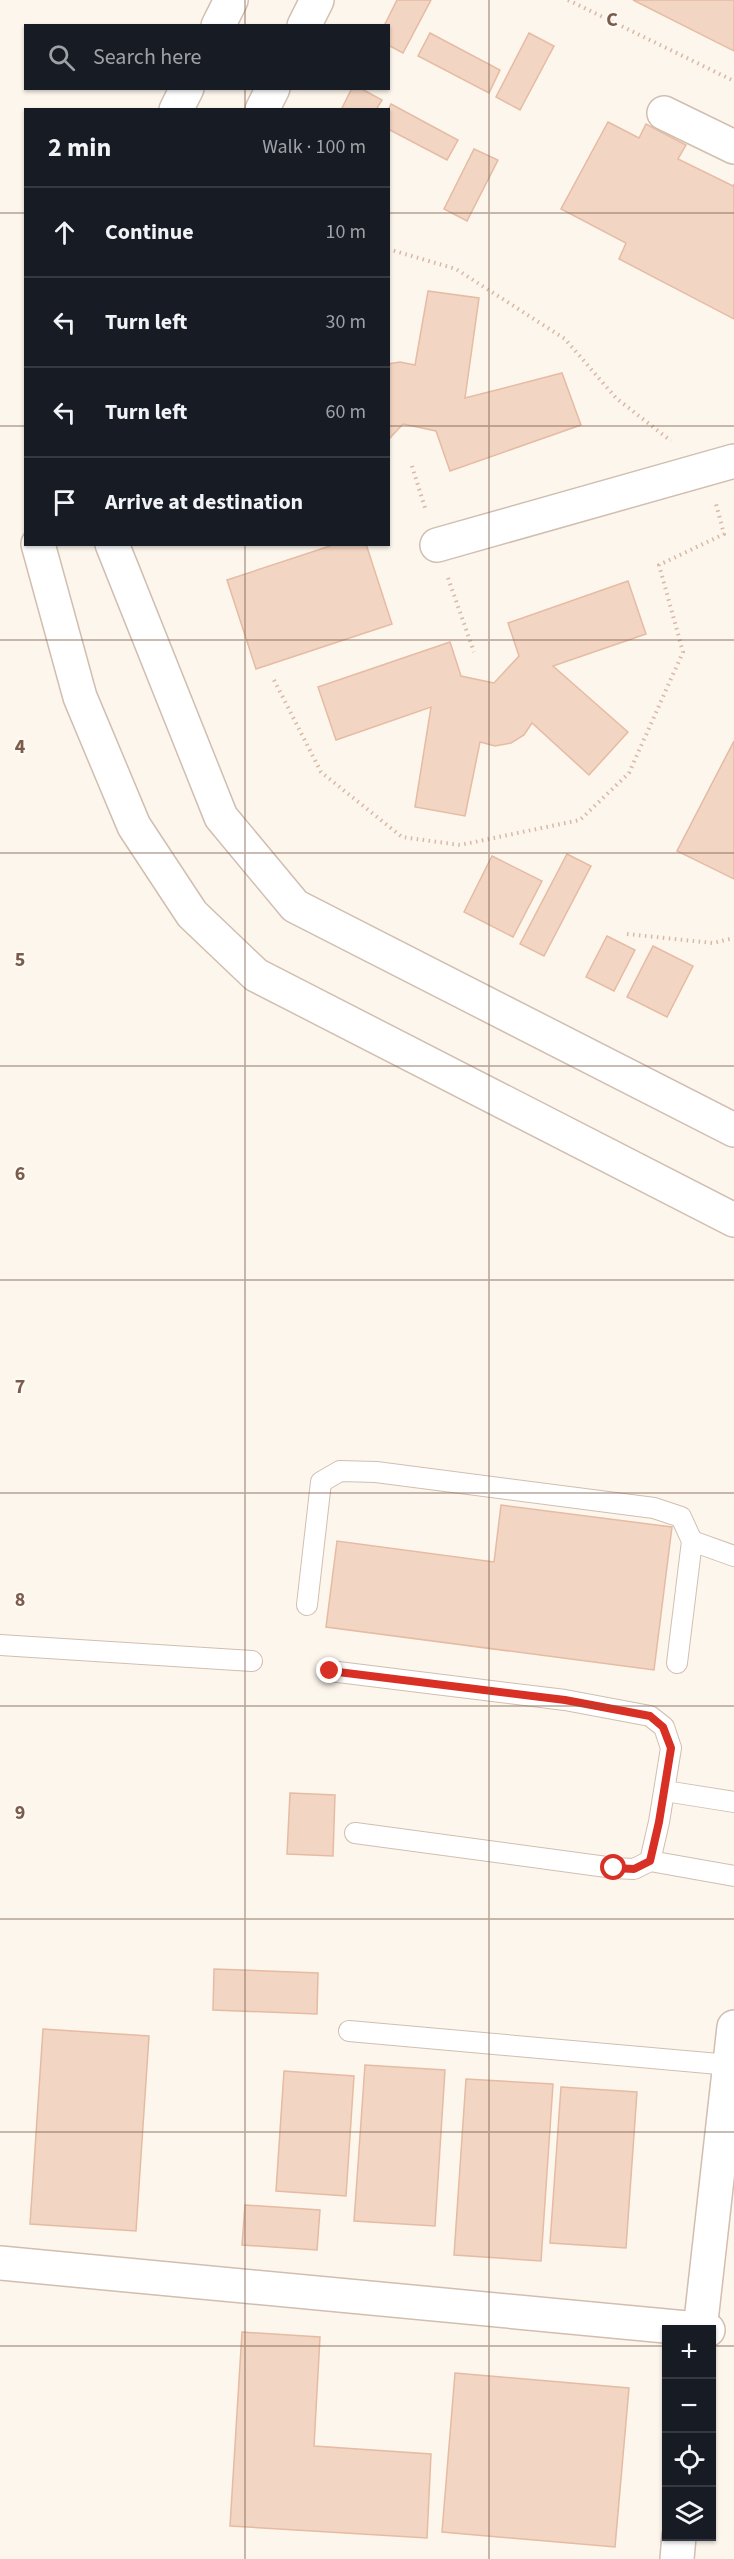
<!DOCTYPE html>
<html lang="en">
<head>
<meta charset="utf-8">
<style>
	:root { --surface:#171b24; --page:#20242c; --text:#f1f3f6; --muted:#9ea1a6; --line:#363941 }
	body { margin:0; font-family:"Source Sans 3",sans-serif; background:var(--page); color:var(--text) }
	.controls { position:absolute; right:18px; bottom:18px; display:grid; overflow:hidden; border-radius:0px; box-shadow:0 2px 4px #0004 }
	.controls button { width:54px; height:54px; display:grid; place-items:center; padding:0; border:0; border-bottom:2px solid var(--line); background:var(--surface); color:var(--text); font:30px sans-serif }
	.stop { position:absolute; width:18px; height:18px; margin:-14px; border:4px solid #d93025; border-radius:50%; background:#fff }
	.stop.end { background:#d93025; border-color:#fff; box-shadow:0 2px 6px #0008 }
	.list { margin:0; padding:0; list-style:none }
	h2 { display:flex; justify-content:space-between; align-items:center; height:78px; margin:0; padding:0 24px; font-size:26px }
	h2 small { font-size:20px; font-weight:400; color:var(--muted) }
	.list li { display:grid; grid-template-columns:39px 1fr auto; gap:18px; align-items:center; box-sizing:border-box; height:90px; padding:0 24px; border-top:2px solid var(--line) }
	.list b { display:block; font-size:22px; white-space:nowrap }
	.list em { font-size:20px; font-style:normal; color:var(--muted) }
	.icon { flex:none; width:33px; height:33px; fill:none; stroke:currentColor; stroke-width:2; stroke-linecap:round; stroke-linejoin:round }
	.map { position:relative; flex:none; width:734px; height:2559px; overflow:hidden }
	.search { position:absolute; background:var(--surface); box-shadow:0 2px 4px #0004; left:24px; top:24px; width:366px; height:66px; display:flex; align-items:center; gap:15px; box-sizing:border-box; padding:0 21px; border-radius:0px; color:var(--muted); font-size:22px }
	.panel { position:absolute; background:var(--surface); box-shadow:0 2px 4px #0004; left:24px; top:108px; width:366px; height:438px; border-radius:0px }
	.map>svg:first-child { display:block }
	.building { fill:#f3d5c3; stroke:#e6bba3; stroke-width:1.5 }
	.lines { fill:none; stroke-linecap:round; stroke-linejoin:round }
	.service-casing { stroke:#d1beb0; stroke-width:22 }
	.minor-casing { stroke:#d1beb0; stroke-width:36 }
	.path { stroke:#d9b8a5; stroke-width:4; stroke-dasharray:1.5 4.5; stroke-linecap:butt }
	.service { stroke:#fff; stroke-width:20 }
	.minor { stroke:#fff; stroke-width:33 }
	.route { stroke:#d93025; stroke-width:8 }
	.grid { fill:none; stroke:#7a5c4d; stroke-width:1.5; stroke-opacity:0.55 }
	.grid-label { font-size:20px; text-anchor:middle; font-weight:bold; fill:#7a5c4d; stroke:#fffaf3; stroke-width:4.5; stroke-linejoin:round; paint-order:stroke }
</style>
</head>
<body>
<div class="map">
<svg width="734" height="2559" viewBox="0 0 734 2559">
	<rect width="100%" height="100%" fill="#fdf6ec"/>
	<g class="building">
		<path d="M397,0H431L403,53L388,45V26H384Z"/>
		<path d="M633,0H734V51Z"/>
		<path d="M430,33L500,70L489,93L418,56Z"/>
		<path d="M529,33L554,46L520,110L496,97Z"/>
		<path d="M352,88H360L382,100L376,110H341Z"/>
		<path d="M391,104L458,140L447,160L388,129V110Z"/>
		<path d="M608,122L639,138L646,124L686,145L678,159L733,186L734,184V319L619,259L626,243L561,209Z"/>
		<path d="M474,149L498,160L467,221L444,209Z"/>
		<path d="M428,291L479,298L465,398L562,373L581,425L450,471L436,431L403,424L388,440V364L400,362L415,365Z"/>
		<path d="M336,544H366L392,624L256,669L227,580Z"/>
		<path d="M628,581L646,634L553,666L628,732L589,775L532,723L524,735L511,743L495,746L480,742L465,816L415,807L431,707L336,740L318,687L450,642L461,676L494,683L519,656L508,623Z"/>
		<path d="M734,741V879L677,851Z"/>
		<path d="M567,854L591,866L544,956L520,944Z"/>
		<path d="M492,856L542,881L513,937L464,912Z"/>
		<path d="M607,936L635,950L614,991L586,977Z"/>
		<path d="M653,946L693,966L667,1017L627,997Z"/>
		<path d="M501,1505L672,1527L654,1670L326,1627L337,1541L494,1562Z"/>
		<path d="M290,1793L335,1795L333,1856L287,1854Z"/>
		<path d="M214,1969L318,1973L317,2014L213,2010Z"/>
		<path d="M43,2029L149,2036L136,2231L30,2224Z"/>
		<path d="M365,2065L445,2070L435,2226L354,2221Z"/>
		<path d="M284,2071L354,2076L346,2196L276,2191Z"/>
		<path d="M466,2079L553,2084L541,2261L454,2255Z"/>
		<path d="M561,2087L637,2092L626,2248L550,2243Z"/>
		<path d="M245,2205L320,2210L317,2250L242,2245Z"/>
		<path d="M242,2332L320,2337L314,2446L431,2454L427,2538L230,2526Z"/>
		<path d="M455,2373L629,2388L615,2547L442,2532Z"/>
	</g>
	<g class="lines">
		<defs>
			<g id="service">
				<path d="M692,1541L734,1556"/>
				<path d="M307,1605L321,1482L340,1471L376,1472L654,1508L681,1517L692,1541L677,1663"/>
				<path d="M0,1645L252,1661"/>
				<path d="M330,1671L565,1700L650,1716L664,1727L671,1748L659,1822L650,1861L634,1869L614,1868L355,1833"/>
				<path d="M665,1791L734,1802"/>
				<path d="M650,1861L734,1876"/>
				<path d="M349,2031L730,2065"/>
			</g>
			<g id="minor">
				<path d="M218,26L231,0"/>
				<path d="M304,26L317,0"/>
				<path d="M176,110L187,88"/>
				<path d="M262,110L273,88"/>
				<path d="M664,113L734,147"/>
				<path d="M38,544L80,697L134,826L192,914L256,975L734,1220"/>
				<path d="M112,544L221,817L295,906L734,1130"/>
				<path d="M437,545L734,461"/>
				<path d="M0,2263L708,2330"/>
				<path d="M700,2330L734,2027"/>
				<path d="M677,2559L679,2536"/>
			</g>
		</defs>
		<use href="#service" class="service-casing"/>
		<use href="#minor" class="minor-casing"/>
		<g class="path">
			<path d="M568,0L734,81"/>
			<path d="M388,249L456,269L565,339L616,398L671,441"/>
			<path d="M412,466L426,511"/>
			<path d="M448,578L474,652"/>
			<path d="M274,680L321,772L402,837L460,845L580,820L629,773L683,652L659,565L724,534L716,504"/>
			<path d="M627,934L713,943L734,938"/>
		</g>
		<use href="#service" class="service"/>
		<use href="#minor" class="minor"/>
	</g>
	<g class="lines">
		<path class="route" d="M330,1671L565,1700L650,1716L663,1727L671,1748L659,1822L650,1861L634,1869L614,1868"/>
	</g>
	<path class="grid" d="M245,0V26M489,0V2559M245,88V110M0,213H26M388,213H734M0,426H26M388,426H734M245,544V2559M0,640H734M0,853H734M0,1066H734M0,1280H734M0,1493H734M0,1706H734M0,1919H734M0,2132H734M0,2346H666M712,2346H734"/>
	<g class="grid-label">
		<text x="612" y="26">C</text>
		<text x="20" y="753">4</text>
		<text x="20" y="966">5</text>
		<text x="20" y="1180">6</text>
		<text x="20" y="1393">7</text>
		<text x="20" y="1606">8</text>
		<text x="20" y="1819">9</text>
	</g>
</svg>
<div class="controls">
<button>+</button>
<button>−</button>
<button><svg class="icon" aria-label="locate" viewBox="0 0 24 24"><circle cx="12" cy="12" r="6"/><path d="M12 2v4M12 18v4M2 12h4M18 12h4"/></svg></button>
<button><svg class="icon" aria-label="layers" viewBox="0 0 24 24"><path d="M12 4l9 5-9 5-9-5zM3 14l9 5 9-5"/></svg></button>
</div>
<div class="stop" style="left:614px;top:1868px"></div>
<div class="stop end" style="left:330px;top:1671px"></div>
<div class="search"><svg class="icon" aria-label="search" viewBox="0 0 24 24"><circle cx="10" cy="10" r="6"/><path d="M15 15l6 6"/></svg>Search here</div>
<section class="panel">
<h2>2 min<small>Walk · 100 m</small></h2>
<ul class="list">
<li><svg class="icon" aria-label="ahead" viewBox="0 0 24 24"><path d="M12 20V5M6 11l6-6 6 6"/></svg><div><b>Continue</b></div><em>10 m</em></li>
<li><svg class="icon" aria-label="left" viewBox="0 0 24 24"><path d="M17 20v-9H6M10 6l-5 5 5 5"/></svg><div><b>Turn left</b></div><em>30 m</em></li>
<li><svg class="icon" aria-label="left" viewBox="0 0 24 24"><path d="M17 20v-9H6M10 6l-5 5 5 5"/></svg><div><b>Turn left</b></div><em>60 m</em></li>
<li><svg class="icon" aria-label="arrive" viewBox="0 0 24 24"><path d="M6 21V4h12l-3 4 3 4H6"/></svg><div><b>Arrive at destination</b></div></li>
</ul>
</section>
</div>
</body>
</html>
